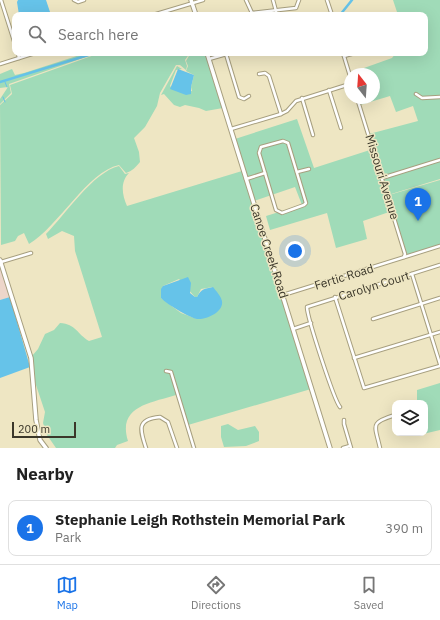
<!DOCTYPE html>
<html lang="en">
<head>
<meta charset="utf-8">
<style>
	:root { --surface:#fff; --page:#f6f6f6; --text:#222; --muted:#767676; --line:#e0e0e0; --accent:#1a73e8 }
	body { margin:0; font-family:"IBM Plex Sans",sans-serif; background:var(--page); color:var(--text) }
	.controls { position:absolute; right:12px; bottom:12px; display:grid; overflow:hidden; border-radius:8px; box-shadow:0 4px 16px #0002 }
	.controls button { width:36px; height:36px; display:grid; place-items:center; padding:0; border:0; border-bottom:1px solid var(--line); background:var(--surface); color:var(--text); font:20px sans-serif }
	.compass { position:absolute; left:344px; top:68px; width:36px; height:36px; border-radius:50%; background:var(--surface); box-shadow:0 4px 16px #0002; rotate:343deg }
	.scale { position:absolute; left:12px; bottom:10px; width:64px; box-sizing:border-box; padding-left:4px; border:2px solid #3b372a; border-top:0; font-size:11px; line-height:14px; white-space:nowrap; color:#3b372a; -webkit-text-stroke:3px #eee6c3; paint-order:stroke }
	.you { position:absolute; left:295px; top:251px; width:14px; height:14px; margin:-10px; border:3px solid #fff; border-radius:50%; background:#1a73e8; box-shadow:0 0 0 6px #1a73e833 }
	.badge { display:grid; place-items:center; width:26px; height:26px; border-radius:50%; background:var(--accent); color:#fff; font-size:13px; font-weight:700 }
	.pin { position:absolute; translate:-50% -33px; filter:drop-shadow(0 1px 2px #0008) }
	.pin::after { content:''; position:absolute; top:21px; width:14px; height:12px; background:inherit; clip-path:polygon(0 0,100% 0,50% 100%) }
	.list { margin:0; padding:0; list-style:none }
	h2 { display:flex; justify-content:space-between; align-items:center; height:52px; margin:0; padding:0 16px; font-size:17px }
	h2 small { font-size:13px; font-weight:400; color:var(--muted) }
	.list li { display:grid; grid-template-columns:26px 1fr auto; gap:12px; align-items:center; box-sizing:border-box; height:56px; margin:0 8px 8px; padding:0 8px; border:1px solid var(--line); border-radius:8px }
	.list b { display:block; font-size:15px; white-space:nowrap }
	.list p { margin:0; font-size:13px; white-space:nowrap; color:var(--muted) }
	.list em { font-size:13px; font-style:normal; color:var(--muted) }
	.icon { flex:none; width:22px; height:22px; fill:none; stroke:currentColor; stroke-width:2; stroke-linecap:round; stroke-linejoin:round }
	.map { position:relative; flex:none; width:440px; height:448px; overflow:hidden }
	.search { position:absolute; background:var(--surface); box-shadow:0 4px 16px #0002; left:12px; right:12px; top:12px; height:44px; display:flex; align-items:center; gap:10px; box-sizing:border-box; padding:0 14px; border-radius:8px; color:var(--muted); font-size:15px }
	.sheet { height:116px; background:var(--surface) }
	nav { display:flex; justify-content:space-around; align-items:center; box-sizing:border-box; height:56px; border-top:1px solid var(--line); background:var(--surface); font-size:11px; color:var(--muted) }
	nav a { display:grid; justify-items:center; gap:2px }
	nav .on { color:var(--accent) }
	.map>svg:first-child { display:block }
	.commercial { fill:#edd6ca }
	.green { fill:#a0dbb8; fill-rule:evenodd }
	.water { fill:#66c3e9 }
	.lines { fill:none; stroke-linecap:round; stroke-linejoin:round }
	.stream { stroke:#66c3e9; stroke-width:1 }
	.canal { stroke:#66c3e9; stroke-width:2.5 }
	.street-casing { stroke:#a79f7f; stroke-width:4.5 }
	.secondary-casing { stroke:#a79f7f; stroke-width:5.5 }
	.street { stroke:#fff; stroke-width:2.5 }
	.secondary { stroke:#fff; stroke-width:3.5 }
	.labels { text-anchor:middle; stroke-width:3; stroke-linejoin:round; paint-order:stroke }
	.street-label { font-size:12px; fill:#3b372a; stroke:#eee6c3 }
</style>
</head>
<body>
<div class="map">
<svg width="440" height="448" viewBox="0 0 440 448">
	<rect width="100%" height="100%" fill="#eee6c3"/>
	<path class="commercial" d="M0,263L10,297L0,300Z"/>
	<g class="green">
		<path d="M393,0H440V179L388,195L392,211L363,221L367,239L336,248L327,213L270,230L266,216L302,205L295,187L254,201L235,139L297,119L314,168L373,149L369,134L418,121L413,106L396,112L390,96L360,105L358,98H374V74L350,73L392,58L396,53H425V15H398Z"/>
		<path d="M86,53H97L9,84L11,93L0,104V99L8,87L0,88V74L12,69L15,75L24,73Z"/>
		<path d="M100,53H190L185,60L187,66L186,70L180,65H176L160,93L157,106L145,127L134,138L139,152L140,162C136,167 132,171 126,173L119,165C87,172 59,226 29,244L24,233L18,236L15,241L1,245L0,105L12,94L10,85Z"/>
		<path d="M199,53H206L223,108L206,111L199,108L185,105L180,107L174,105L164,94L161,95L177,66L182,69L176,70L170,86C175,92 184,93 192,91L191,87L194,75L186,71L188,66L186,61L190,54Z"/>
		<path d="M119,166L125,174L129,173C120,182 122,195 127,206L242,171L311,389L188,425L180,397L176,395C151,403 117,406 128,441L117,445L115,448H56L47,435L43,423L45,412L34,379L32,356L38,349L45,334L54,330L60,323C76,324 77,334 89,341L102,337L75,251L74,236L62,231L48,239L46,234C65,215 93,172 119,166ZM179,279L195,297H197L201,289L213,287L197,319L181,313L161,298L163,286Z"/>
		<path d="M440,180V246L407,256L389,195Z"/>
		<path d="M440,383V430L423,434L425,433V403H417V390Z"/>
		<path d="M228,424L238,430L255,426L259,432V441L246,446L224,447L221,437V426Z"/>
	</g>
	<g class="water">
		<path d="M18,0H46L51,15H19L17,2Z"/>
		<path d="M178,69L194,75L191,87V94L186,95L170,89Z"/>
		<path d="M188,277L191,283L190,293L195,297H197C202,288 204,289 213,287C216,291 221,296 222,301C224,312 206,320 197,319C190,318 165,303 161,298V289L163,286Z"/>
		<path d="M10,297L30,367L0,378V300Z"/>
	</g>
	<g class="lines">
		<g class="stream">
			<path d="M5,82L7,87"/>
			<path d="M3,97L5,102"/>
		</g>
		<g class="canal">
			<path d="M340,15L352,0"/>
			<path d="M0,82L95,53"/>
		</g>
		<defs>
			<g id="street">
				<path d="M1,0L15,44"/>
				<path d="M74,0L78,2L84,0"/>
				<path d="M246,0L252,13L296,8L299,0"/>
				<path d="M273,0L276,11"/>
				<path d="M327,0L332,15"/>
				<path d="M153,15L203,0"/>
				<path d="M18,53L19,58"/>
				<path d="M343,53L350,76"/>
				<path d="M226,54L239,97L244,99L249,96"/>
				<path d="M344,56L355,53"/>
				<path d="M209,59L230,53"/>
				<path d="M0,64L35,53"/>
				<path d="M259,74L265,73L269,76L281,114"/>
				<path d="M329,90L341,128"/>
				<path d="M416,94L422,98L440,97"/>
				<path d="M302,98L313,135"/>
				<path d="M357,98L405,254L404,257"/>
				<path d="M231,129L281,114L287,111L296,101L350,84"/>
				<path d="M283,141L288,143L306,203L304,205L282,213L276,210L259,153L261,147Z"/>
				<path d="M297,172L309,169"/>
				<path d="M382,178L440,160"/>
				<path d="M246,179L265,173"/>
				<path d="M1,262L31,253"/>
				<path d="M412,274L440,364"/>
				<path d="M283,295L440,246"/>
				<path d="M335,297L364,388L440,366"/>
				<path d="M373,319L440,298"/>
				<path d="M293,329L311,323"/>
				<path d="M354,358L440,332"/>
				<path d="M166,371L171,372L194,448"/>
				<path d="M340,407C334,400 307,317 307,307L440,265"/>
				<path d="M344,420V424L351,448"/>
				<path d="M146,448C140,430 136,419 160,417L168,422L177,448"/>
				<path d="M343,448L350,446"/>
				<path d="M380,448C375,425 369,423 395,415"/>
			</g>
			<g id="secondary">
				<path d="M191,0L196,15"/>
				<path d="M207,53L330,448"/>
				<path d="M0,260L31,358L36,420L40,440L46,448"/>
			</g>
		</defs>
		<use href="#street" class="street-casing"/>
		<use href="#secondary" class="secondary-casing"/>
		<use href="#street" class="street"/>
		<use href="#secondary" class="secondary"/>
	</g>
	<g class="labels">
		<g class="street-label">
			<text transform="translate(382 177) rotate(73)" y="4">Missouri Avenue</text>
			<text transform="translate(269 251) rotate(72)" y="4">Canoe Creek Road</text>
			<text transform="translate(344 277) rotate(-17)" y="4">Fertic Road</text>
			<text transform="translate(374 286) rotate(-17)" y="4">Carolyn Court</text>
		</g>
	</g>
</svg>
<div class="controls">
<button><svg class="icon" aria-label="layers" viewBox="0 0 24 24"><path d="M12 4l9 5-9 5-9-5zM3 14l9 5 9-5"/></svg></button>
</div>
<svg class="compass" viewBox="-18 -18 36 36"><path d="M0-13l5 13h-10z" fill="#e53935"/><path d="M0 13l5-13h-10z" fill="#767676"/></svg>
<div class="scale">200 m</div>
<div class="you"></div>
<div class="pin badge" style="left:418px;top:221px">1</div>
<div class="search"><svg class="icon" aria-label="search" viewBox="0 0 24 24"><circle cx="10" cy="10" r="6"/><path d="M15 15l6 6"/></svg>Search here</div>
</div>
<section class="sheet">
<h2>Nearby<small></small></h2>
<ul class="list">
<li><span class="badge">1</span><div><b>Stephanie Leigh Rothstein Memorial Park</b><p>Park</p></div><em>390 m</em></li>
</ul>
</section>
<nav>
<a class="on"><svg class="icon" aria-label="map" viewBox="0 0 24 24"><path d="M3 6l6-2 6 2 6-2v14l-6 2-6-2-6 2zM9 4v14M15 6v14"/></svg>Map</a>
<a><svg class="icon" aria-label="directions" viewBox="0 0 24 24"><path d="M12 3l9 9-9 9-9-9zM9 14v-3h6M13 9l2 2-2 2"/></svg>Directions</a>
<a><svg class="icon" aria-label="saved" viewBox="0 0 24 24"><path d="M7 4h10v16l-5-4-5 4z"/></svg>Saved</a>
</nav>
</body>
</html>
